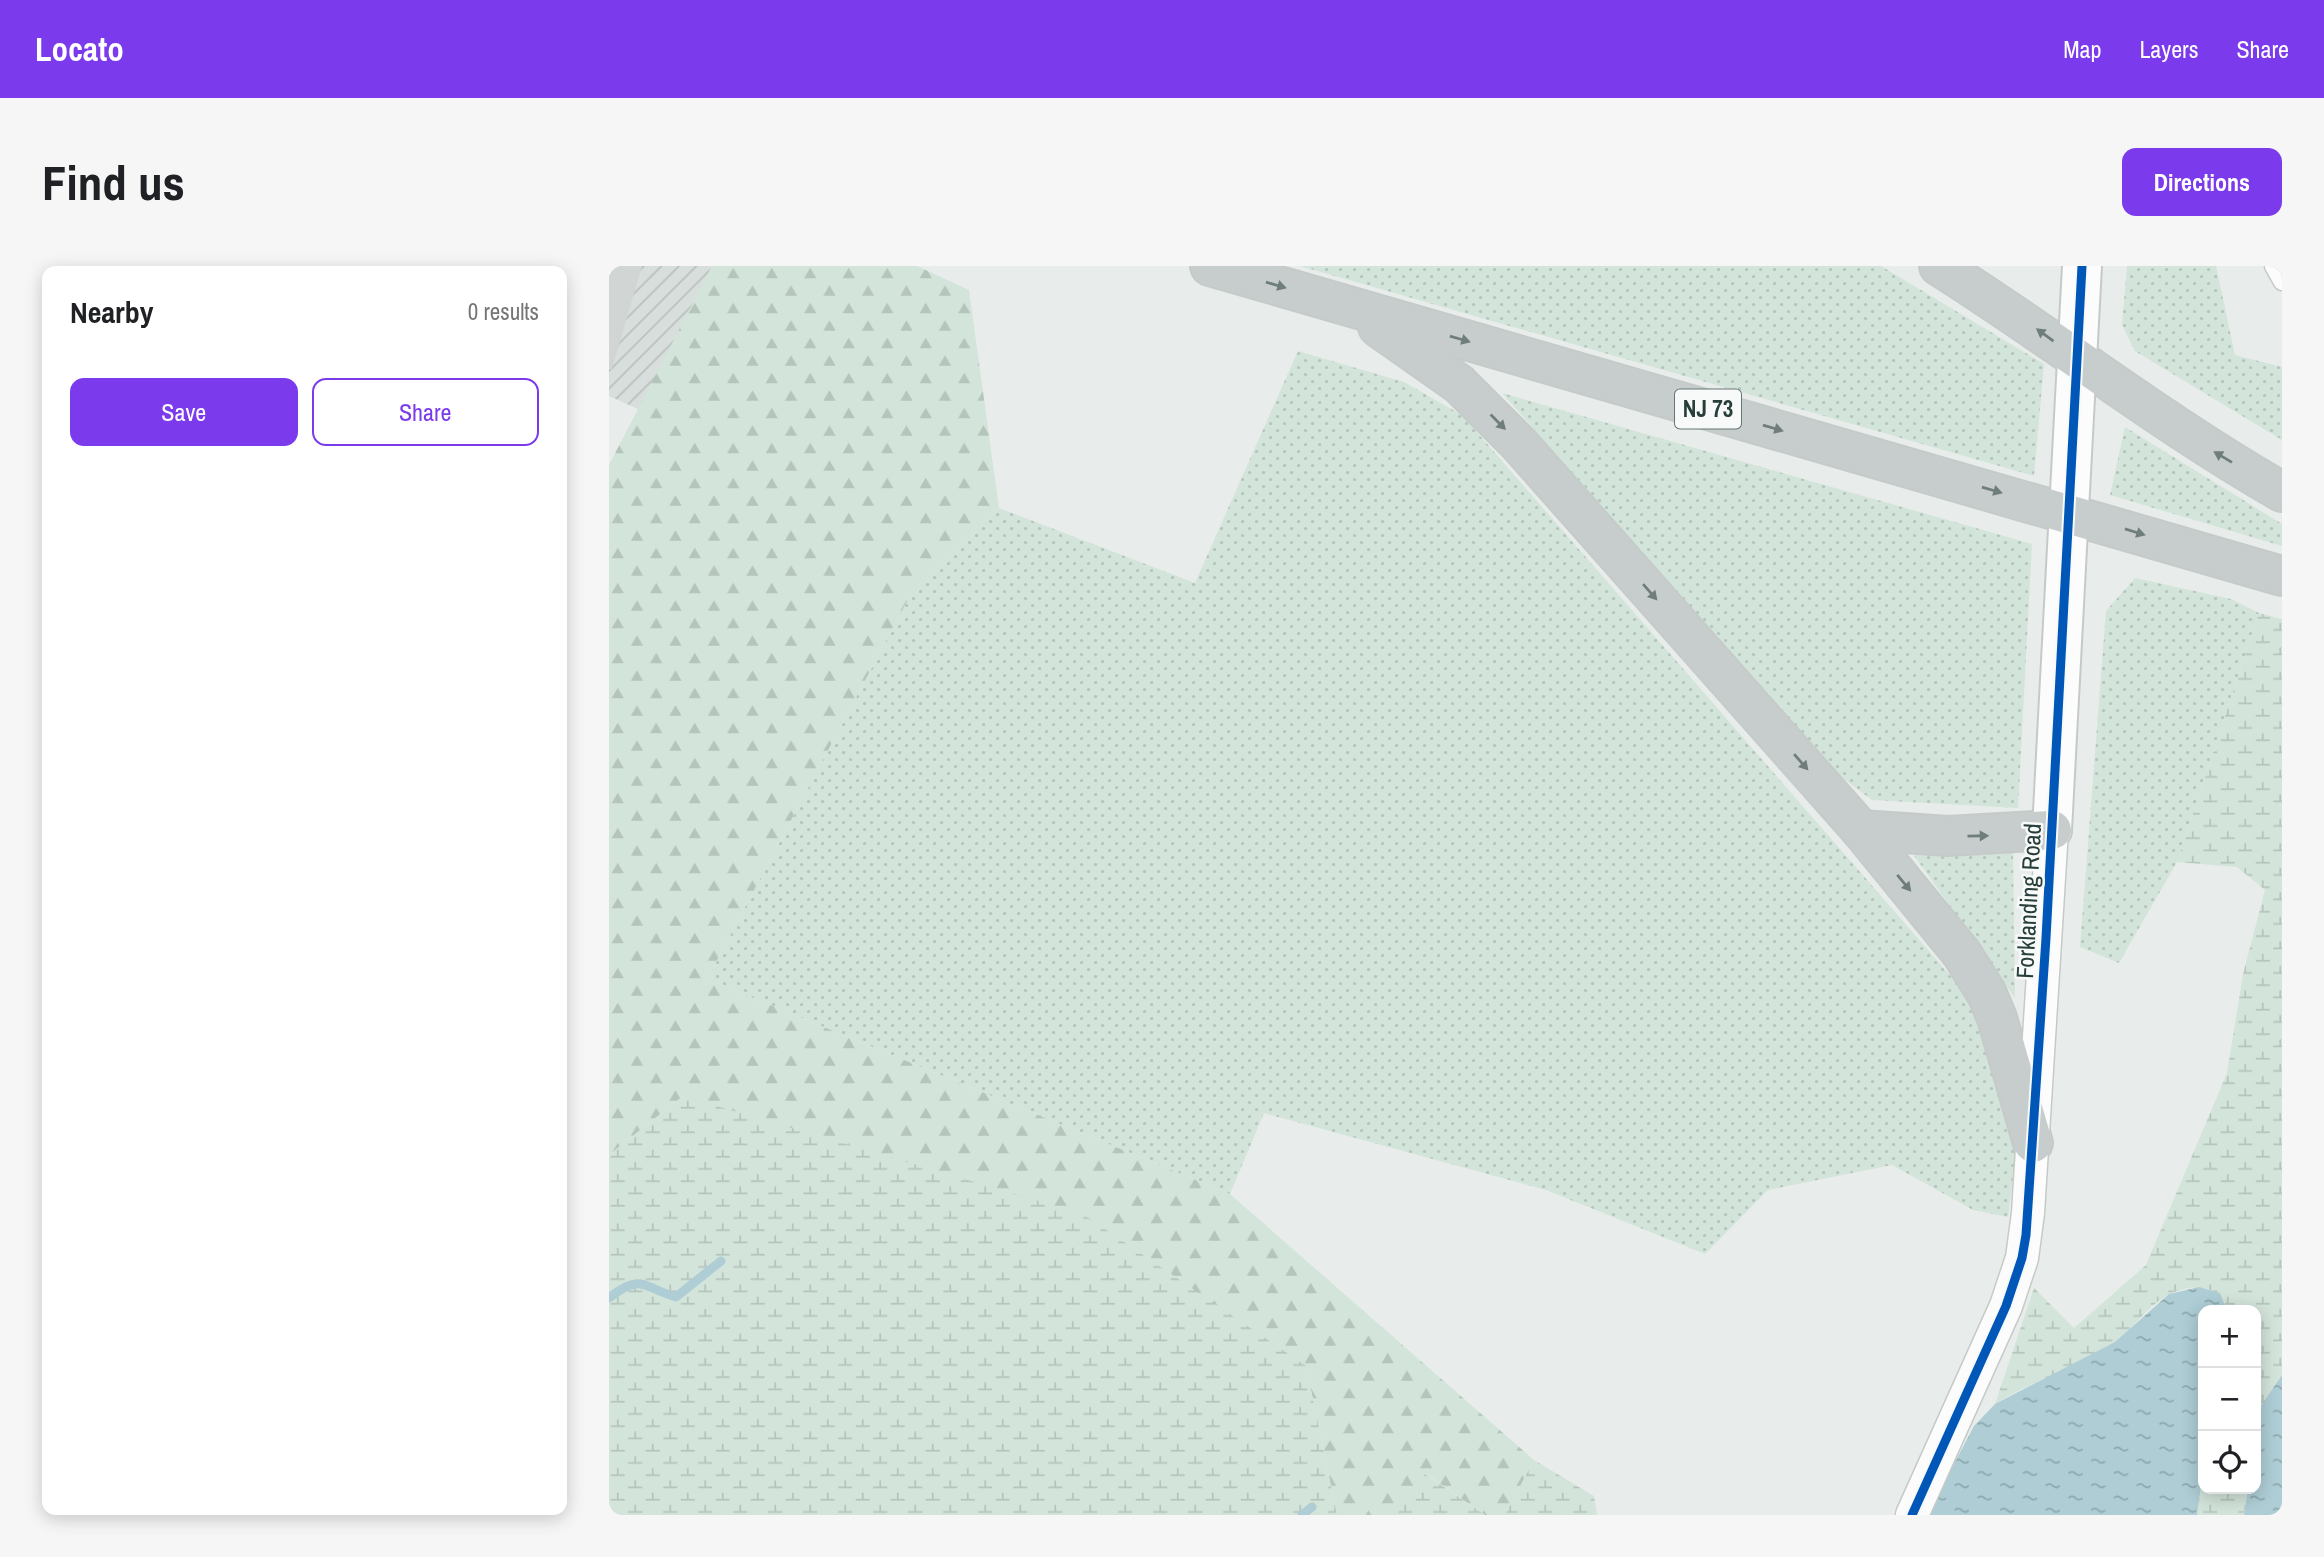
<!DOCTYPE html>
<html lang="en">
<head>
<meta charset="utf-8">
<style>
	:root { --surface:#fff; --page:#f6f6f6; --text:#202124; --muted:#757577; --line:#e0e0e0; --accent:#7c3aed }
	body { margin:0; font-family:"Archivo Narrow",sans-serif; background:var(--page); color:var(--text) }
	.controls { position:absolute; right:21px; bottom:21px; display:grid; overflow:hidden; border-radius:14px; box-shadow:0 4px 18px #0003 }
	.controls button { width:63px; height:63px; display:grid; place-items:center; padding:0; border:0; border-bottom:2px solid var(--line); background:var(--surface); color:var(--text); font:35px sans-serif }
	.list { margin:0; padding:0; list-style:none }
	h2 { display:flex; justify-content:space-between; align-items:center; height:91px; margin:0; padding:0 28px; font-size:30px }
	h2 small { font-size:23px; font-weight:400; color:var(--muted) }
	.actions { display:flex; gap:14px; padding:21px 28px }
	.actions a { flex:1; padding:16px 0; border:2px solid var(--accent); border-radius:14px; text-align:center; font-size:24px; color:var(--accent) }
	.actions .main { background:var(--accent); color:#fff }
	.icon { flex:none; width:38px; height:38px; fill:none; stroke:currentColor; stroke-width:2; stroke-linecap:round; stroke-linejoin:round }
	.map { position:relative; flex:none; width:1673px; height:1249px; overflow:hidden; border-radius:14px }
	header { display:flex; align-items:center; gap:42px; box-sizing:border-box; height:98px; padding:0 35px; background:var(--accent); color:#fff }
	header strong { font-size:33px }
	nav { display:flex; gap:38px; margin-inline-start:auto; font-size:24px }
	.intro { display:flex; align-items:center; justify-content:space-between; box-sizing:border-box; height:168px; padding:0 42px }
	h1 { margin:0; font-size:49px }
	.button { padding:18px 32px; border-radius:14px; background:var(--accent); color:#fff; font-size:24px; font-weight:700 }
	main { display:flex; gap:42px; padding:0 42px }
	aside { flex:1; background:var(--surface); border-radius:14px; box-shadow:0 4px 18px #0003 }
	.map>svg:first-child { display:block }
	.industrial { fill:url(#industrial-furrows) }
	.grass { fill:url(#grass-dots) }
	.forest { fill:url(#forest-firs) }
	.wetland { fill:url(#wetland-marsh) }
	.water { fill:url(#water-ripples) }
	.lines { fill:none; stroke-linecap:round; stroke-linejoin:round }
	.stream { stroke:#aecdd5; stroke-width:9 }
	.building { fill:#d1d5d4; stroke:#d1d6d4; stroke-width:2 }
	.service-casing { stroke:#c5cac8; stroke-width:19 }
	.minor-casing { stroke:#c5cac8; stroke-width:35 }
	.tertiary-casing { stroke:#c5cac8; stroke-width:42 }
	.trunk-casing { stroke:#c4cbc9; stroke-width:42 }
	.service { stroke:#fcfcfc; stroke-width:16 }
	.minor { stroke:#fcfcfc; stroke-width:32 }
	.tertiary { stroke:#fcfcfc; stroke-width:38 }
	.trunk { stroke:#c7cccc; stroke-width:38 }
	.cycleway-casing { stroke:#f7faf9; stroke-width:13 }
	.cycleway { stroke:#0057b8; stroke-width:9 }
	.oneway { fill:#6f7e7c }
	.labels { text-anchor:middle; stroke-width:5; stroke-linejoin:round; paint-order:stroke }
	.shield { fill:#f7faf9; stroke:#657673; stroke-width:2 }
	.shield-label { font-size:23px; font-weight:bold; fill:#273e3a }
	.street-label { font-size:24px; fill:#273e3a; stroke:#f7faf9 }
</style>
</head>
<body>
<header>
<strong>Locato</strong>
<nav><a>Map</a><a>Layers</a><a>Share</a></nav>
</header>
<div class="intro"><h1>Find us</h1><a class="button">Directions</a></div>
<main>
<aside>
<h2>Nearby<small>0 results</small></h2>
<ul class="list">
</ul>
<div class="actions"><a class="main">Save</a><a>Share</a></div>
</aside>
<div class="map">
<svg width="1673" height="1249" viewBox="0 0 1673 1249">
	<defs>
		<pattern id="industrial-furrows" width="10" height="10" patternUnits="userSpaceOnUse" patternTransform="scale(1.75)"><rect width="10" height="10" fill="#d7dedb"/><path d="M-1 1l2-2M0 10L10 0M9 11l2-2" fill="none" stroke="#b9c0bd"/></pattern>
		<pattern id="grass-dots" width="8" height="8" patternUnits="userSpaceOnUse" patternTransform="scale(1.75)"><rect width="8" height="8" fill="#d3e4da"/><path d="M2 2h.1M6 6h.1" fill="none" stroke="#b5c5bc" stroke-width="1.8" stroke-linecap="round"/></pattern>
		<pattern id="forest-firs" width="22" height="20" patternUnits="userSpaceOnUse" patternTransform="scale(1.75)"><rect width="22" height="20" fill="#d3e4da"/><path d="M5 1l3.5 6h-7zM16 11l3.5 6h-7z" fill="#b5c5bc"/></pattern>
		<pattern id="wetland-marsh" width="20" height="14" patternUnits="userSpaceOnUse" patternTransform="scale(1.75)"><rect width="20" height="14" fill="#d3e4da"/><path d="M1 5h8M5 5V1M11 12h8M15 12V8" fill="none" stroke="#b5c5bc"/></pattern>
		<pattern id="water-ripples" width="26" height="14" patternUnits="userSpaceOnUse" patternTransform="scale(1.75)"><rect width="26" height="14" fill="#aecdd5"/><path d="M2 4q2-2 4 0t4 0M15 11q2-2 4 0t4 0" fill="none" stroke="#8ea8ae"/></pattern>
	</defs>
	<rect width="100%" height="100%" fill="#e8edeb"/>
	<path class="industrial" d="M0,0H103L31,144L0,130Z"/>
	<g class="grass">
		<path d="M691,0H1272L1435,98L1425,210Z"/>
		<path d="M1518,0H1607L1626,89L1673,101V174L1526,85L1513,59Z"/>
		<path d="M689,85L795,116L853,149L1381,755L1409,872L1399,951L1364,944L1283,899L1159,924L1096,988L937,924L655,847L621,928L98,713L297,337L390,242L586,317Z"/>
		<path d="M893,127L1423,278L1409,542L1263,534L1231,510Z"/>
		<path d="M1516,161L1673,258V280L1501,229Z"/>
		<path d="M1526,312L1622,333L1650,347L1568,596L1510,697L1471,681L1497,345Z"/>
		<path d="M1404,583L1406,732L1304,588Z"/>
	</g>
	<path class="forest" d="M103,0H308L360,24L390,242L297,337L98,713L621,928L925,1194L896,1249H876L817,1208L787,1249H728L697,1100L74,830L0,889V199Z"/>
	<g class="wetland">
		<path d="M1650,347L1673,353V1109L1651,1141L1647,1171V1044H1618C1613,1018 1581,1018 1561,1028C1540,1038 1524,1063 1505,1077C1468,1102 1424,1114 1386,1138L1425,1022L1465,1062L1537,999L1618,807L1634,708L1656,624L1628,601L1568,596Z"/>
		<path d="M74,830L474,948L697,1100L728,1249H0V889Z"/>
		<path d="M925,1194L985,1230L988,1249H896Z"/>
		<path d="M1594,1206V1223H1639L1635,1249H1588Z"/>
		<path d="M816,1208L876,1249H787Z"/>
	</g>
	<g class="water">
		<path d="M1590,1021L1611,1027L1618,1044H1594V1206L1588,1249H1318L1365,1160L1386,1138L1506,1076L1560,1028Z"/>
		<path d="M1673,1109V1249H1635L1639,1223H1647V1171L1651,1141Z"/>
	</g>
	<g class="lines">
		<g class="stream">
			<path d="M0,1032C32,1006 35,1022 67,1031L112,995"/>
			<path d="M693,1249L703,1241"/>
		</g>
	</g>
	<path class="building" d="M0,0H32L2,102L0,101Z"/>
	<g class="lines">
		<defs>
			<path id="service" d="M1664,0L1673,16"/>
			<path id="minor" d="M1303,1249L1397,1040L1413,992L1419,947L1443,564"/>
			<path id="tertiary" d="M1443,564L1473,0"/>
			<g id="trunk">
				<path d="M601,0L1673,310"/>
				<path d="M1330,0C1446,73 1554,158 1673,226"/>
				<path d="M769,61L850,118L910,178L1252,564L1353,688L1378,728L1388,752L1424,877"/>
				<path d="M1252,564L1339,570L1443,564"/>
			</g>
		</defs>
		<use href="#service" class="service-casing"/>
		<use href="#minor" class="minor-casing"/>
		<use href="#tertiary" class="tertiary-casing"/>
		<use href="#trunk" class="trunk-casing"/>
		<use href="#service" class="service"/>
		<use href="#minor" class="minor"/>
		<use href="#tertiary" class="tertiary"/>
		<use href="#trunk" class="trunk"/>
		<defs>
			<path id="cycleway" d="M1303,1249L1397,1040L1413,992L1417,969L1437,672L1473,0"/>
		</defs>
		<use href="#cycleway" class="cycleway-casing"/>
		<use href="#cycleway" class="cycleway"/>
	</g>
	<defs><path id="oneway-solid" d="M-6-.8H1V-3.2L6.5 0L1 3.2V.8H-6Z" transform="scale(1.75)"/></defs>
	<g class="oneway">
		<use href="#oneway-solid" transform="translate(667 19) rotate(16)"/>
		<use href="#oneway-solid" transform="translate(1436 69) rotate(-144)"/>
		<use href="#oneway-solid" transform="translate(851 73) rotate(16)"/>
		<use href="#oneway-solid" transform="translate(889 156) rotate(45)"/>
		<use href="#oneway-solid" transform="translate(1164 162) rotate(16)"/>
		<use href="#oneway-solid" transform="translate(1614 191) rotate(-149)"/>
		<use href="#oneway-solid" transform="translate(1383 224) rotate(16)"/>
		<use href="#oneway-solid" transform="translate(1526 266) rotate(17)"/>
		<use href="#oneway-solid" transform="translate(1041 326) rotate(49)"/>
		<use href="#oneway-solid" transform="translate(1192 496) rotate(49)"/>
		<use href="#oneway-solid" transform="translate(1369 570) rotate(-1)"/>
		<use href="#oneway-solid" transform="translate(1295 617) rotate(50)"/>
	</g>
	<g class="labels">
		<rect class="shield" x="1066" y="123.5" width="66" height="39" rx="5"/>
		<g class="shield-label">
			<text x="1099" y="151">NJ 73</text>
		</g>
		<g class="street-label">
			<text transform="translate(1420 635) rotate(-87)" y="8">Forklanding Road</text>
		</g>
	</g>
</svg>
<div class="controls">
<button>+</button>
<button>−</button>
<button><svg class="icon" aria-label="locate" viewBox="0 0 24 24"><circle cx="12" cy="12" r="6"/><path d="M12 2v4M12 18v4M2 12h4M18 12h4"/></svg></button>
</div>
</div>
</main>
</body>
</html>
